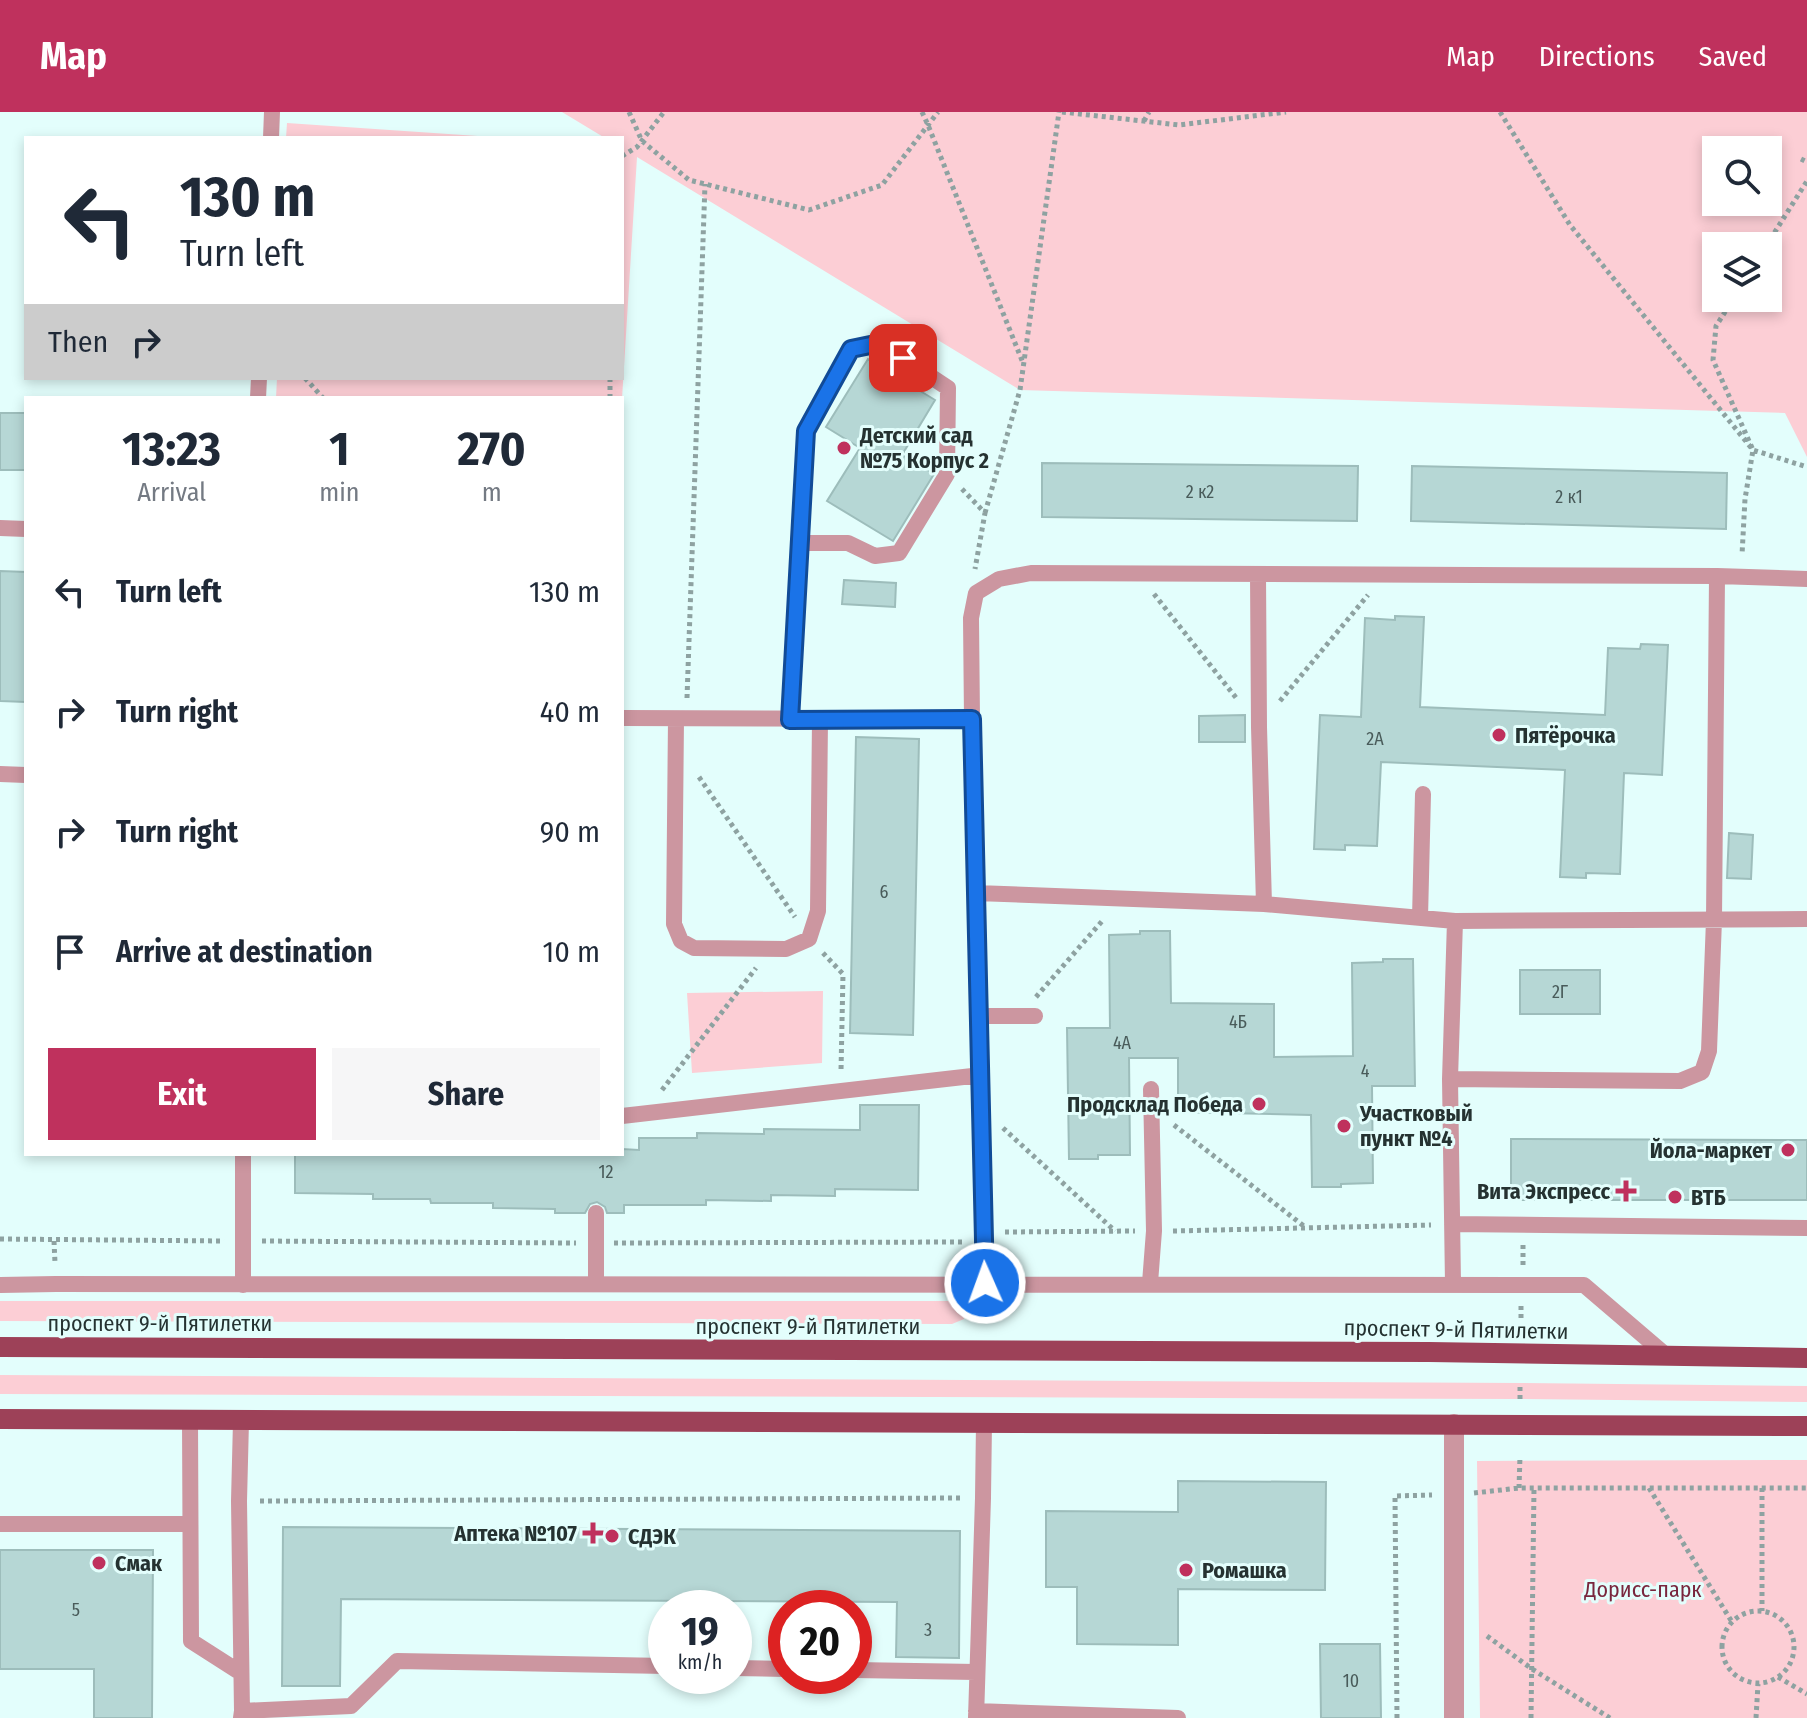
<!DOCTYPE html>
<html lang="en">
<head>
<meta charset="utf-8">
<style>
	:root { --surface:#fff; --page:#f6f6f7; --text:#1f2937; --muted:#747a83; --accent:#bf315d }
	body { margin:0; font-family:"Fira Sans Condensed",sans-serif; background:var(--page); color:var(--text); height:100vh; display:flex; flex-direction:column; font-size:30px; white-space:nowrap }
	* { box-sizing:border-box; margin:0 }
	p { font-size:26px; color:var(--muted) }
	.icon { flex:none; width:44px; height:44px; fill:none; stroke:currentColor; stroke-width:2; stroke-linecap:round; stroke-linejoin:round }
	.map { position:relative; flex:1; overflow:hidden }
	.details { position:absolute; left:24px; top:284px; width:600px; height:760px; display:flex; flex-direction:column; background:var(--surface); border-radius:0px; box-shadow:0 4px 12px #0003 }
	.details>* { flex:none }
	.banner { position:absolute; left:24px; top:24px; width:600px; height:244px; border-radius:0px; box-shadow:0 4px 12px #0003; background:#fff; color:var(--text); overflow:hidden }
	.controls { position:absolute; left:1702px; top:24px; display:grid; gap:16px }
	.controls a { display:grid; place-items:center; width:80px; height:80px; border-radius:0px; background:var(--surface); box-shadow:0 4px 12px #0003; font-size:40px }
	.speed { position:absolute; left:648px; top:1478px; display:flex; gap:16px; font-size:40px; font-weight:700; text-align:center }
	.speed>* { display:grid; place-content:center; width:104px; height:104px; border-radius:50%; background:var(--surface); box-shadow:0 4px 12px #0003; line-height:1 }
	.speed small { font-size:20px; font-weight:400 }
	.speed .limit { border:12px solid #d22; background:#fff; color:#111 }
	.pin { position:absolute; display:grid; place-items:center; width:68px; height:68px; color:#fff; margin:-34px; border-radius:16px; box-shadow:0 4px 12px #0006 }
	.me { position:absolute; width:88px; margin:-44px; rotate:358deg; stroke-linejoin:round; filter:drop-shadow(0 0 6px #0008) }
	.turn { display:flex; align-items:center; gap:28px; height:168px; padding:0 24px; font-size:36px }
	.turn .icon { width:104px; height:104px; stroke-width:2.5 }
	.turn b { display:block; font-size:56px; line-height:68px }
	.then { display:flex; align-items:center; height:76px; padding:0 24px; background:#0003; gap:16px; font-size:30px }
	.eta { display:flex; justify-content:space-evenly; align-items:center; height:136px; text-align:center }
	.eta b { font-size:48px; font-weight:700; line-height:56px }
	.button { display:flex; gap:16px; margin-top:auto; padding:16px 24px }
	.button a { flex:1; height:92px; border-radius:0px; background:var(--accent); color:#fff; font-size:32px; font-weight:700; line-height:92px; text-align:center }
	.button a+a { background:var(--page); color:var(--text) }
	ul { padding:0; list-style:none }
	li { display:flex; align-items:center; gap:24px; height:120px; padding:0 24px }
	li div { flex:1 }
	li b { display:block; font-size:30px }
	li em { font-style:normal }
	header { display:flex; align-items:center; gap:48px; box-sizing:border-box; height:112px; padding:0 40px; background:var(--accent); color:#fff }
	header strong { font-size:38px }
	nav { display:flex; gap:44px; margin-inline-start:auto; font-size:28px }
	.map>svg:first-child { display:block }
	.green { fill:#fcced5; fill-rule:evenodd }
	.building { fill:#b6d7d5; stroke:#9dbdbb; stroke-width:2 }
	.lines { fill:none; stroke-linecap:round; stroke-linejoin:round }
	.path { stroke:#8ea2a1; stroke-width:5; stroke-dasharray:4 4; stroke-linecap:butt }
	.service { stroke:#cc96a0; stroke-width:16 }
	.minor { stroke:#cc96a0; stroke-width:20 }
	.primary { stroke:#9d4158; stroke-width:20 }
	.route-casing { stroke:#114b97; stroke-width:20 }
	.route { stroke:#1a73e8; stroke-width:14 }
	.poi-dot { fill:#bf315d; stroke:#e3fefc; stroke-width:3 }
	.labels { text-anchor:middle; stroke-width:6; stroke-linejoin:round; paint-order:stroke }
	.number-label { font-size:18px; fill:#495b5a }
	.poi-label { font-size:22px; font-weight:bold; fill:#253231; stroke:#e3fefc; text-anchor:start }
	.street-label { font-size:22px; fill:#253231; stroke:#e3fefc }
	.park-label { font-size:22px; fill:#79263d; stroke:#e3fefc }
</style>
</head>
<body>
<header>
<strong>Map</strong>
<nav><a>Map</a><a>Directions</a><a>Saved</a></nav>
</header>
<div class="map">
<svg width="1807" height="1606" viewBox="0 0 1807 1606">
	<rect width="100%" height="100%" fill="#e3fefc"/>
	<path class="green" d="M 562,0 L 1807,0 L 1807,345 L 1785,301 L 1020,278 L 637,45 L 622,287 L 276,286 L 277,266 L 622,266 L 622,26 L 605,26 ZM 1768,38 L 1768,90 L 1716,90 L 1716,38 ZM 1768,134 L 1768,186 L 1716,186 L 1716,134 Z
		M 287,11 L 507,26 L 286,26 Z
		M 823,879 L 822,951 L 692,961 L 687,881 Z
		M 0,1189 L 957,1189 L 965,1193 L 966,1199 L 964,1207 L 952,1212 L 0,1209 Z
		M 0,1263 L 1520,1271 L 1807,1274 L 1807,1290 L 1520,1287 L 0,1282 Z
		M 1807,1348 L 1807,1606 L 1480,1606 L 1477,1349 Z"/>
	<path class="building" d="M 868,247 L 935,288 L 902,343 L 934,362 L 893,429 L 827,389 L 860,336 L 826,315 Z
		M 0,301 L 26,301 L 26,358 L 0,358 Z
		M 1042,351 L 1358,354 L 1357,409 L 1042,405 Z
		M 1412,354 L 1727,361 L 1726,417 L 1411,409 Z
		M 0,459 L 26,460 L 26,590 L 0,589 Z
		M 844,468 L 896,471 L 895,495 L 842,492 Z
		M 1395,504 L 1424,505 L 1420,595 L 1605,603 L 1608,536 L 1640,537 L 1641,532 L 1668,533 L 1662,663 L 1624,661 L 1620,762 L 1586,761 L 1586,766 L 1560,765 L 1565,658 L 1381,650 L 1377,734 L 1345,733 L 1345,738 L 1314,737 L 1320,603 L 1361,605 L 1365,506 L 1395,508 Z
		M 1245,603 L 1245,630 L 1199,630 L 1199,604 Z
		M 856,625 L 919,627 L 913,923 L 850,921 Z
		M 1729,721 L 1753,723 L 1751,767 L 1727,766 Z
		M 1140,819 L 1170,819 L 1171,891 L 1274,892 L 1274,945 L 1353,944 L 1352,851 L 1383,850 L 1383,847 L 1413,847 L 1415,974 L 1372,974 L 1373,1071 L 1341,1072 L 1341,1075 L 1312,1075 L 1311,1003 L 1178,1000 L 1178,946 L 1129,946 L 1130,1043 L 1098,1043 L 1098,1047 L 1069,1047 L 1067,916 L 1110,916 L 1109,823 L 1140,822 Z
		M 1520,858 L 1600,858 L 1600,902 L 1520,902 Z
		M 860,993 L 919,993 L 918,1078 L 835,1077 L 835,1084 L 771,1083 L 771,1089 L 706,1088 L 706,1093 L 624,1093 L 624,1101 L 607,1101 L 605,1095 L 597,1090 L 590,1092 L 585,1101 L 555,1101 L 555,1097 L 493,1096 L 493,1091 L 431,1091 L 430,1087 L 373,1087 L 373,1082 L 295,1081 L 295,1042 L 622,1042 L 622,1037 L 639,1038 L 639,1026 L 697,1026 L 697,1021 L 764,1022 L 764,1017 L 860,1018 Z
		M 1511,1027 L 1807,1028 L 1807,1088 L 1511,1088 Z
		M 1178,1369 L 1326,1370 L 1325,1478 L 1178,1477 L 1178,1533 L 1077,1532 L 1077,1475 L 1046,1475 L 1046,1399 L 1178,1400 Z
		M 283,1415 L 960,1419 L 959,1546 L 896,1545 L 897,1490 L 341,1487 L 340,1574 L 282,1574 Z
		M 0,1438 L 153,1438 L 152,1606 L 94,1606 L 94,1557 L 0,1557 Z
		M 1320,1532 L 1380,1532 L 1381,1606 L 1321,1606 Z"/>
	<g class="lines">
		<path class="path" d="M 629,0 L 642,29 L 689,68 L 809,98 L 882,73 L 938,0
			M 922,0 L 928,13 L 1023,251
			M 1062,0 L 1179,13 L 1286,0
			M 1500,0 L 1570,113 L 1753,338 L 1807,355
			M 1144,9 L 1149,0
			M 622,44 L 637,35 L 664,0
			M 1801,47 L 1807,50
			M 1766,134 L 1807,69
			M 1734,186 L 1716,214 L 1713,248 L 1753,338 L 1745,387 L 1742,443
			M 305,266 L 323,286
			M 610,286 L 610,266
			M 962,377 L 985,401 L 975,457
			M 985,401 L 1020,278 L 1059,0
			M 1154,482 L 1237,587
			M 687,586 L 705,72
			M 1280,589 L 1368,483
			M 699,665 L 795,805
			M 823,841 L 843,862 L 841,959
			M 1036,885 L 1103,808
			M 662,978 L 756,856
			M 1174,1013 L 1305,1115
			M 1003,1016 L 1115,1119
			M 1173,1119 L 1431,1113
			M 1005,1120 L 1135,1119
			M 0,1127 L 224,1129
			M 54,1129 L 55,1151
			M 262,1129 L 576,1131
			M 614,1131 L 964,1130
			M 1523,1153 L 1523,1131
			M 1521,1206 L 1521,1191
			M 1520,1287 L 1520,1271
			M 1519,1376 L 1520,1344
			M 1649,1376 L 1732,1510
			M 1762,1376 L 1762,1499
			M 1474,1381 L 1519,1376 L 1807,1376
			M 260,1389 L 962,1386
			M1722 1535a36 36 0 1 1 72 0a36 36 0 1 1-72 0Z
			M 1487,1524 L 1532,1557 L 1610,1606
			M 1778,1565 L 1807,1582
			M 1397,1606 L 1395,1384 L 1432,1383
			M 1531,1606 L 1534,1376
			M 1756,1606 L 1758,1572"/>
		<path class="service" d="M 271,26 L 272,0
			M 258,286 L 259,266
			M 0,416 L 26,417
			M 622,606 L 972,607
			M 676,607 L 674,812 L 681,829 L 694,836 L 786,837 L 809,827 L 818,799 L 820,608
			M 790,608 L 806,319 L 851,237 L 880,231 L 948,276 L 947,362 L 899,441 L 875,444 L 848,431 L 800,431
			M 0,662 L 26,663
			M 976,781 L 1264,792 L 1259,615 L 1258,462
			M 1264,792 L 1455,809 L 1807,807
			M 1420,806 L 1423,682
			M 979,904 L 1035,904
			M 1450,967 L 1680,969 L 1702,960 L 1709,939 L 1714,808 L 1717,464
			M 622,1004 L 981,963
			M 1452,1112 L 1807,1116
			M 985,1171 L 972,607 L 971,506 L 976,481 L 999,467 L 1031,461 L 1717,464 L 1807,467
			M 1150,1171 L 1154,1119 L 1151,977
			M 596,1172 L 596,1101
			M 1453,1172 L 1450,967 L 1455,809
			M 0,1173 L 56,1172 L 1584,1173 L 1667,1244
			M 243,1173 L 243,1042
			M 190,1308 L 191,1529 L 241,1561
			M 241,1309 L 239,1389 L 242,1599
			M 0,1412 L 190,1412
			M 734,1556 L 786,1557
			M 854,1558 L 976,1560
			M 976,1599 L 1178,1606
			M 241,1606 L 242,1599 L 351,1594 L 397,1549 L 666,1554
			M 976,1606 L 983,1386 L 984,1311"/>
		<path class="minor" d="M 1454,1312 L 1454,1606"/>
		<path class="primary" d="M 0,1235 L 1429,1240 L 1807,1246
			M 0,1307 L 1807,1314"/>
	</g>
	<g class="lines">
		<defs>
			<path id="route" d="M 903,246 L 880,231 L 851,237 L 806,319 L 790,608 L 972,607 L 985,1171"/>
		</defs>
		<use href="#route" class="route-casing"/>
		<use href="#route" class="route"/>
	</g>
	<g class="poi-dot">
		<circle cx="844" cy="336" r="8"/>
		<circle cx="1499" cy="623" r="8"/>
		<circle cx="1259" cy="992" r="8"/>
		<circle cx="1344" cy="1014" r="8"/>
		<circle cx="1788" cy="1038" r="8"/>
		<path d="M1622 1067h8v8h8v8h-8v8h-8v-8h-8v-8h8z"/>
		<circle cx="1675" cy="1085" r="8"/>
		<path d="M589 1409h8v8h8v8h-8v8h-8v-8h-8v-8h8z"/>
		<circle cx="612" cy="1424" r="8"/>
		<circle cx="99" cy="1451" r="8"/>
		<circle cx="1186" cy="1458" r="8"/>
	</g>
	<g class="labels">
		<g class="number-label">
			<text x="1200" y="386">2 к2</text>
			<text x="1569" y="391">2 к1</text>
			<text x="1375" y="633">2А</text>
			<text x="884" y="786">6</text>
			<text x="1560" y="886">2Г</text>
			<text x="1238" y="916">4Б</text>
			<text x="1122" y="937">4А</text>
			<text x="1365" y="965">4</text>
			<text x="606" y="1066">12</text>
			<text x="76" y="1504">5</text>
			<text x="928" y="1524">3</text>
			<text x="1351" y="1575">10</text>
		</g>
		<g class="poi-label">
			<text x="860" y="331">Детский сад<tspan x="860" dy="25">№75 Корпус 2</tspan></text>
			<text x="1515" y="631">Пятёрочка</text>
			<text x="1243" y="1000" text-anchor="end">Продсклад Победа</text>
			<text x="1360" y="1009">Участковый<tspan x="1360" dy="25">пункт №4</tspan></text>
			<text x="1772" y="1046" text-anchor="end">Йола-маркет</text>
			<text x="1610" y="1087" text-anchor="end">Вита Экспресс</text>
			<text x="1691" y="1093">ВТБ</text>
			<text x="577" y="1429" text-anchor="end">Аптека №107</text>
			<text x="628" y="1432">СДЭК</text>
			<text x="115" y="1459">Смак</text>
			<text x="1202" y="1466">Ромашка</text>
		</g>
		<g class="street-label">
			<text x="160" y="1219">проспект 9-й Пятилетки</text>
			<text x="808" y="1222">проспект 9-й Пятилетки</text>
			<text transform="translate(1456 1217) rotate(1)" y="8">проспект 9-й Пятилетки</text>
		</g>
		<g class="park-label">
			<text x="1643" y="1485">Дорисс-парк</text>
		</g>
	</g>
</svg>
<div class="controls">
<a><svg class="icon" aria-label="search" viewBox="0 0 24 24"><circle cx="10" cy="10" r="6"/><path d="M15 15l6 6"/></svg></a>
<a><svg class="icon" aria-label="layers" viewBox="0 0 24 24"><path d="M12 4l9 5-9 5-9-5zM3 14l9 5 9-5"/></svg></a>
</div>
<div class="speed"><div>19<small>km/h</small></div><div class="limit">20</div></div>
<div class="pin" style="left:903px;top:246px;background:#d93025"><svg class="icon" aria-label="arrive" viewBox="0 0 24 24"><path d="M6 21V4h12l-3 4 3 4H6"/></svg></div>
<svg class="me" style="left:985px;top:1171px" viewBox="-20 -20 40 40"><circle r="17" fill="#1a73e8" stroke="#fff" stroke-width="3"/><path d="M0-11L8 9 0 5-8 9z" fill="#fff"/></svg>
<div class="banner">
<div class="turn"><svg class="icon" aria-label="left" viewBox="0 0 24 24"><path d="M17 20v-9H6M10 6l-5 5 5 5"/></svg><div><b>130 m</b>Turn left</div></div>
<div class="then">Then<svg class="icon" aria-label="right" viewBox="0 0 24 24"><path d="M7 20v-9h11M14 6l5 5-5 5"/></svg></div>
</div>
<section class="details">
<div class="eta">
<div><b>13:23</b><p>Arrival</p></div>
<div><b>1</b><p>min</p></div>
<div><b>270</b><p>m</p></div>
</div>
<ul>
<li><svg class="icon" aria-label="left" viewBox="0 0 24 24"><path d="M17 20v-9H6M10 6l-5 5 5 5"/></svg><div><b>Turn left</b></div><em>130 m</em></li>
<li><svg class="icon" aria-label="right" viewBox="0 0 24 24"><path d="M7 20v-9h11M14 6l5 5-5 5"/></svg><div><b>Turn right</b></div><em>40 m</em></li>
<li><svg class="icon" aria-label="right" viewBox="0 0 24 24"><path d="M7 20v-9h11M14 6l5 5-5 5"/></svg><div><b>Turn right</b></div><em>90 m</em></li>
<li><svg class="icon" aria-label="arrive" viewBox="0 0 24 24"><path d="M6 21V4h12l-3 4 3 4H6"/></svg><div><b>Arrive at destination</b></div><em>10 m</em></li>
</ul>
<div class="button"><a>Exit</a><a>Share</a></div>
</section>
</div>
</body>
</html>
